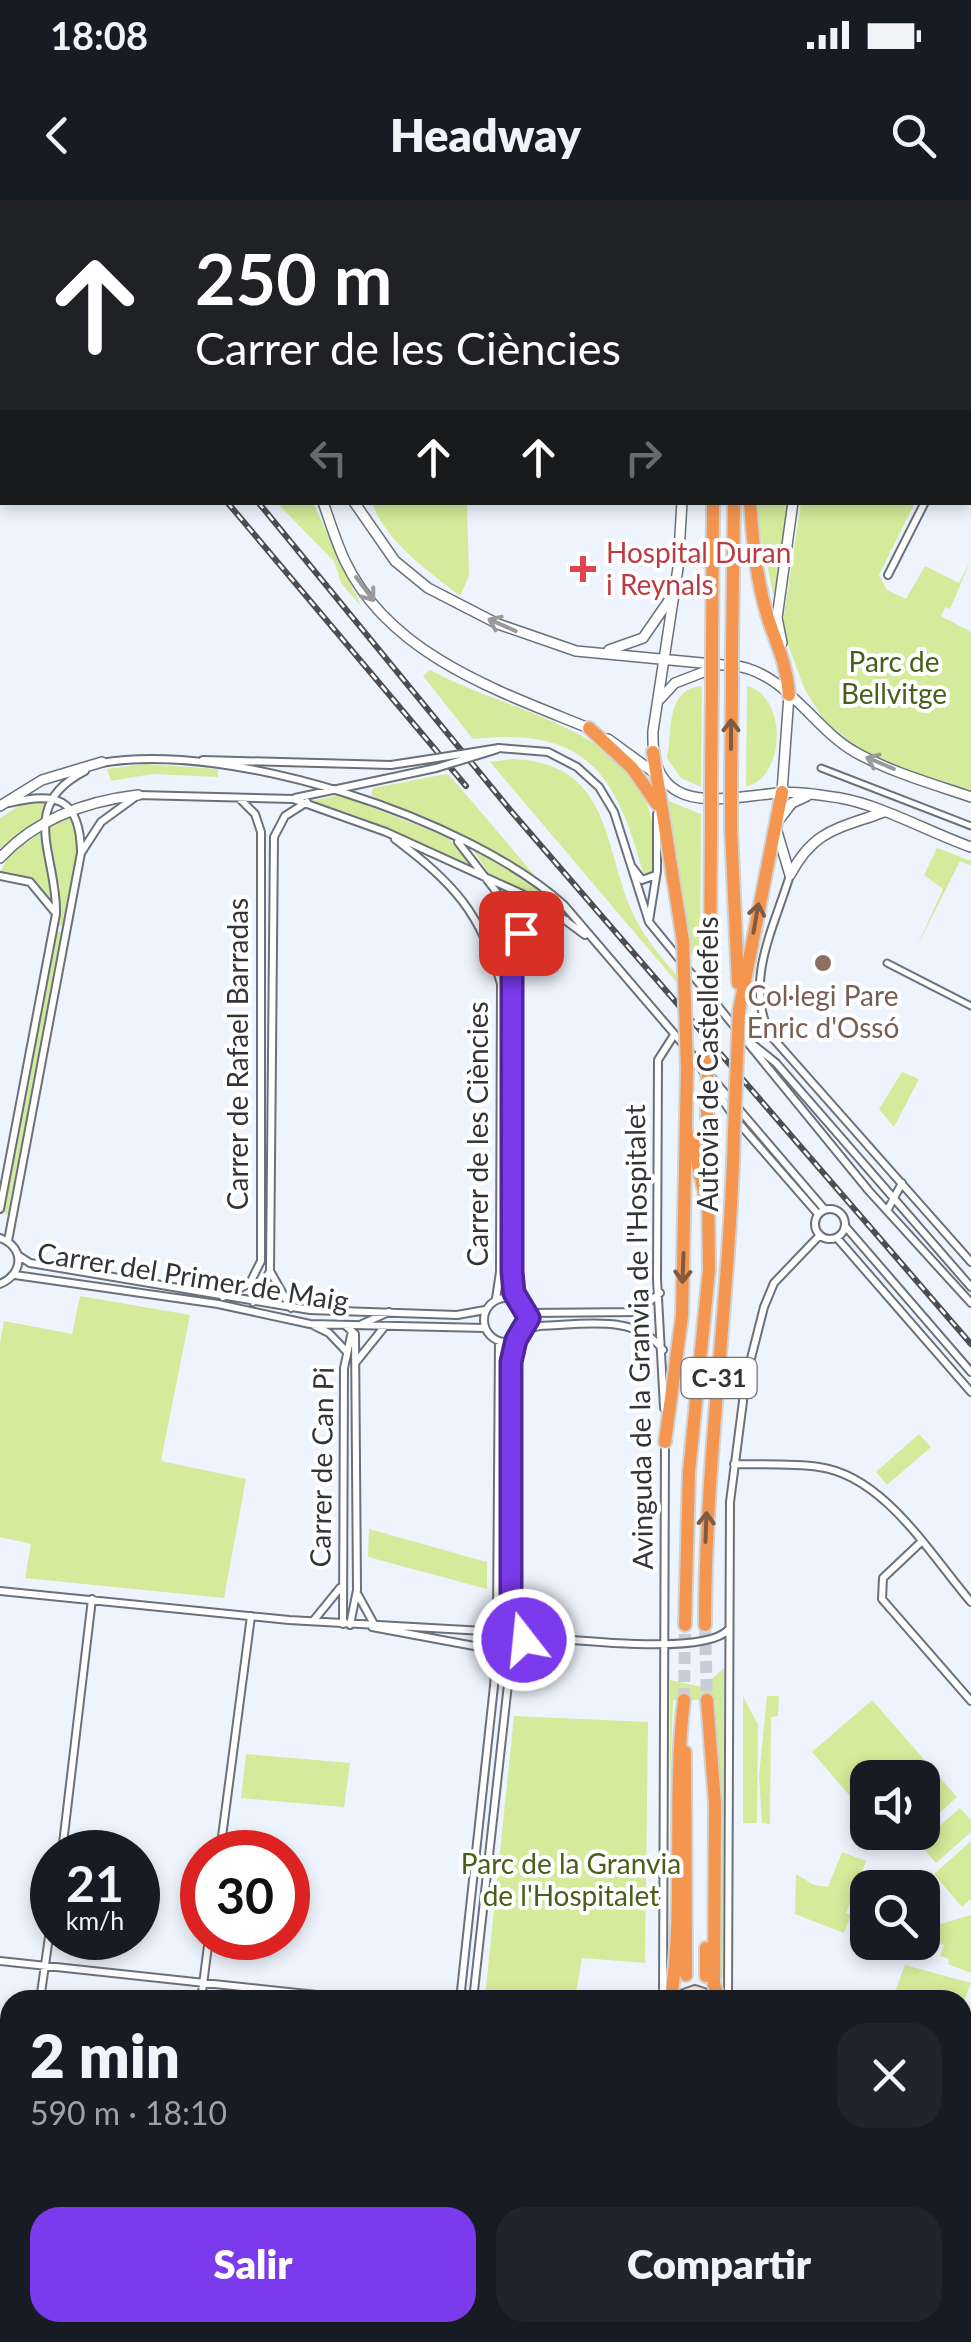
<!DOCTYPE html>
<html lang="es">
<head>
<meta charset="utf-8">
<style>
	:root { --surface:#171b24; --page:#20242c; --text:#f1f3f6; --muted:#9ea1a6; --accent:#7c3aed }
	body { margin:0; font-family:Lato,sans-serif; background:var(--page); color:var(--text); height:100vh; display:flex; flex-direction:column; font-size:38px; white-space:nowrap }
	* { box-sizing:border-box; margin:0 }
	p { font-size:32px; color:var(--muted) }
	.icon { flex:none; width:55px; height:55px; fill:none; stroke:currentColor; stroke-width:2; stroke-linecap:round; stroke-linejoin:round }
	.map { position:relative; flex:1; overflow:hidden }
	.drawer { position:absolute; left:0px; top:1790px; width:972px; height:352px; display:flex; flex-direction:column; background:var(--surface); border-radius:30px 30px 0 0; box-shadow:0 5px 15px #0003 }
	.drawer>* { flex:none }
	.banner { position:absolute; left:0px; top:0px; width:972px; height:305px; box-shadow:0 5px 15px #0003; background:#202124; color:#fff; overflow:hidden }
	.buttons { position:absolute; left:850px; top:1560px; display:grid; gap:20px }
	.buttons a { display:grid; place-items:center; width:90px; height:90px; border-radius:20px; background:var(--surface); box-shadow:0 5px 15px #0003; font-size:50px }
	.speed { position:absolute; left:30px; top:1630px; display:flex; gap:20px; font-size:50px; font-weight:700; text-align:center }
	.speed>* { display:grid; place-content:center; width:130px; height:130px; border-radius:50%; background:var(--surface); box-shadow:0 5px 15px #0003; line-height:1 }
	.speed small { font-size:25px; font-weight:400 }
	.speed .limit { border:15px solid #d22; background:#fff; color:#111 }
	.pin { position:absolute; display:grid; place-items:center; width:85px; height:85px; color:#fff; margin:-42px; border-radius:20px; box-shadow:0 5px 15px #0006 }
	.me { position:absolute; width:110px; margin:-55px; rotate:344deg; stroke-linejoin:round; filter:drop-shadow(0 0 8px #0008) }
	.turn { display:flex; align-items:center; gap:35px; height:210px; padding:0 30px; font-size:45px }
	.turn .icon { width:130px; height:130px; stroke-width:2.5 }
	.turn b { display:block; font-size:70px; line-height:85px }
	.lanes { display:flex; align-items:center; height:95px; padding:0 30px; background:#0003; justify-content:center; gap:50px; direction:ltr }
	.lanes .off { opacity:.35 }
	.round { display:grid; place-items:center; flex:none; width:105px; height:105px; border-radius:30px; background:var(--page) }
	.head { display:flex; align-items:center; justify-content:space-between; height:170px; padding:0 30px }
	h1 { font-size:60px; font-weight:800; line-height:75px }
	.cta { display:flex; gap:20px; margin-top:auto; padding:20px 30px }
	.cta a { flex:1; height:115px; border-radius:30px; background:var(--accent); color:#fff; font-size:40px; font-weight:800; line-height:115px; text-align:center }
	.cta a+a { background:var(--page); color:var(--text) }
	.status { display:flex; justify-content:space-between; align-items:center; height:70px; padding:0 50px; background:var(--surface); direction:ltr }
	.status svg { height:28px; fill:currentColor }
	header { display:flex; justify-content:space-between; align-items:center; height:130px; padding:0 30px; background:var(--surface); font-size:45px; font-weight:800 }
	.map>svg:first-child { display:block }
	.green { fill:#d3eb9a }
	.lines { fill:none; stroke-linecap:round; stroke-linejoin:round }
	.motorway-tunnel { stroke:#c8ced6; stroke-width:12; stroke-dasharray:12 6; stroke-linecap:butt }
	.pedestrian-casing { stroke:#6b717b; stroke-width:9 }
	.minor-casing { stroke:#6b717b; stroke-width:10 }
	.tertiary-casing { stroke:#6b717b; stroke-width:12 }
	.secondary-casing { stroke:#6b717b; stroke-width:14 }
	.trunk-casing { stroke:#d2d2d3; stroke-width:15 }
	.motorway-casing { stroke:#d2d2d3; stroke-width:16 }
	.pedestrian { stroke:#fff; stroke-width:5 }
	.minor { stroke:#fff; stroke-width:6 }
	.tertiary { stroke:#fff; stroke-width:9 }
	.secondary { stroke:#fce0ca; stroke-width:10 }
	.trunk { stroke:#f6ab72; stroke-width:11 }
	.motorway { stroke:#f4964f; stroke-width:12 }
	.rail-casing { stroke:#4c4e53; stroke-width:6 }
	.rail { stroke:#fff; stroke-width:2.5; stroke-dasharray:8; stroke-linecap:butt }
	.minor-bridge-casing { stroke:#6b717b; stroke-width:10; stroke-linecap:butt }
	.motorway-bridge-casing { stroke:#d2d2d3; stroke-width:16; stroke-linecap:butt }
	.minor-bridge { stroke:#fff; stroke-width:6 }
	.motorway-bridge { stroke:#f4964f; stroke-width:12 }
	.oneway { stroke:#989a9c }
	.oneway2 { stroke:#805b41 }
	.route-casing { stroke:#51269a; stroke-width:25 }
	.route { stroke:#7c3aed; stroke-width:18 }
	.health-dot { fill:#e0444e; stroke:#fff; stroke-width:4 }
	.education-dot { fill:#8d6e63; stroke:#fff; stroke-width:4 }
	.labels { text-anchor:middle; stroke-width:8; stroke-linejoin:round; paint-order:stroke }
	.shield { fill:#fff; stroke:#707174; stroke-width:2.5 }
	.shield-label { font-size:25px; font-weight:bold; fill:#323438 }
	.health-label { font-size:28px; fill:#be3a42; stroke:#fff; text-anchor:start }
	.park-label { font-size:28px; fill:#4c5c19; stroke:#fff }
	.education-label { font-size:28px; fill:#785e54; stroke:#fff }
	.street-label { font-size:28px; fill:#323438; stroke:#fff }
</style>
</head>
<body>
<div class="status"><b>18:08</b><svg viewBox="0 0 49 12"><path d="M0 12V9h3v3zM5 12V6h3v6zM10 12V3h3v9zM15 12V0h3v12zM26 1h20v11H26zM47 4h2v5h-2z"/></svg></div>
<header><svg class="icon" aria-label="back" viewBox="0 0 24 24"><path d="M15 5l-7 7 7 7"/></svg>Headway<svg class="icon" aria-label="search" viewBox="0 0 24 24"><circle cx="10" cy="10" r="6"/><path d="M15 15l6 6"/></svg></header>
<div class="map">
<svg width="971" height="2142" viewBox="0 0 971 2142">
	<rect width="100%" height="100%" fill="#eef4fd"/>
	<path class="green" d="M 277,303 L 313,303 L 361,406 L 341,383 L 334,361 Z
		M 372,303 L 467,303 L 469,376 L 460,396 C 426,369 388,344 372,303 Z
		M 754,303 L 791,303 L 775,403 Z
		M 801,303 L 915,303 L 879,375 L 887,390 L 906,399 L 925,366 L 959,383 L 971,360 L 950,409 L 945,407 L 941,416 L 971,432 L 971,593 L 869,557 L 823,519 L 804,488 L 782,428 Z
		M 430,470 C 525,521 672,531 653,673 L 643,673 C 616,572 585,527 473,539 L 423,476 Z
		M 702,486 L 701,587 L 681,578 L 667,558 C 673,535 664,489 702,486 Z
		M 747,486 C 787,496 787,576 746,587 Z
		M 511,559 C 608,562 603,639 630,707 C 641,734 660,756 679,778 L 679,785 L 490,562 Z
		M 145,564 L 218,569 L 218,577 L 152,574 L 111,581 L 107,569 Z
		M 446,574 L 451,577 L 542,684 L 484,650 L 371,595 L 373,588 Z
		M 340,595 L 447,637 L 480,672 L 360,617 L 311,601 Z
		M 47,600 L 42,621 L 0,648 L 0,618 L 25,602 Z
		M 666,600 L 701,614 L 700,762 L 689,750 Z
		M 71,616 L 79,645 L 63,726 L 58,725 L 60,688 L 47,628 Z
		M 40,633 L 53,703 L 30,678 L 0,672 L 9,656 Z
		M 471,647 L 543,691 L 571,717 L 492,678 Z
		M 937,648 L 971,661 L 971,666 L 960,661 L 916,749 L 943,689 L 924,675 Z
		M 57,732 L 62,732 L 8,1014 L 4,1013 Z
		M 902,872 L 919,879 L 894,927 L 879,909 Z
		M 80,1096 L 190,1115 L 161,1261 L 246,1279 L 224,1398 L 25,1378 L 31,1344 L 0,1337 L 0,1142 L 4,1121 L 72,1134 Z
		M 919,1234 L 931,1247 L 887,1285 L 876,1272 Z
		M 369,1329 L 487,1362 L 487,1389 L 368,1357 Z
		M 724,1468 L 723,1778 L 717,1778 L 716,1500 L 673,1500 L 670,1582 L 670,1480 L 703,1487 Z
		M 743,1496 L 758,1525 L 757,1623 L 743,1623 Z
		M 767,1496 L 779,1496 L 778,1516 L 771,1517 L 770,1624 L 762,1623 L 759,1576 Z
		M 872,1500 L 957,1597 L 923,1628 L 922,1578 L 868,1578 L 867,1616 L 812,1552 Z
		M 514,1516 L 648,1522 L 645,1763 L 582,1758 L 575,1800 L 485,1797 Z
		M 246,1554 L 350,1563 L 344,1607 L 241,1598 Z
		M 960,1608 L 971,1620 L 971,1632 L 936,1663 L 919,1644 Z
		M 971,1641 L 971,1699 L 962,1707 L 934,1674 Z
		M 842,1652 L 866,1661 L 846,1713 L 851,1715 L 844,1733 L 795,1714 L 796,1674 L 814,1685 L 828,1687 Z
		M 971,1715 L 971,1773 L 948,1764 L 949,1759 L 940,1756 L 944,1745 L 922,1737 L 923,1729 Z
		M 905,1765 L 971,1783 L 964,1802 L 971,1806 L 966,1824 L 962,1800 L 903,1800 L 893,1796 Z
		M 10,2069 L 10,2132 L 161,2133 L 160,2142 L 0,2142 Z
		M 180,2132 L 369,2132 L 403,2142 L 179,2142 Z"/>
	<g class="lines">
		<path class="motorway-tunnel" d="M 705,1425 L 707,1500
			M 684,1500 L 685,1425
			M 683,2132 L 683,2142
			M 704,2142 L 706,2132"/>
		<defs>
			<path id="pedestrian" d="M 821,568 L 971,626
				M 887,763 L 971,806"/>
			<path id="minor" d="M 251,0 L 252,2
				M 970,229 L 971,228
				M 970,234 L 971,235
				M 970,261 L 971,261
				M 970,284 L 971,287
				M 970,298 L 971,298
				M 888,375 L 925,302
				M 499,548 L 548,552 L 577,567 L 599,587 L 614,612 L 649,722 L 869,991 L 971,1103
				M 203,560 L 391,565 L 430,559
				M 101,563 C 229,540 468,618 564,705 L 825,1010
				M 295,598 L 436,568
				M 9,603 C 56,591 80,598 81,652
				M 395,639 C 453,683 481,712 501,784 L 500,1072 L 496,1099
				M 458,642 L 498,694 L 512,750 L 512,1072 L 516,1099
				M 633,668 L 642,680 L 656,675
				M 790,675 C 774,728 743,783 771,836 L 971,1062
				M 0,676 L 30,682 L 54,711
				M 649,721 L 657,671 L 657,614
				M 513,749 C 522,725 540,715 566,720
				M 750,842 L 776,863 L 971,1087
				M 694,858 L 737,921 L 818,1014
				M 0,1009 L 56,714 C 58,657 16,606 85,571
				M 888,1009 L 902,983
				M815 1024a15 15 0 1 1 30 0a15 15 0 1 1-30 0Z
				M 845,1026 L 971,1172
				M 0,1038 C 25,1047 24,1074 0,1084
				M 837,1038 L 971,1192
				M 8,1041 L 81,653 L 101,622 L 138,595 L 293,599 L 386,632 L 542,703 L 585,735
				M 19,1056 L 30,1063 L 310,1110 L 457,1115 L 485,1110
				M 15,1075 L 218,1104 L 310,1124 L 485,1128
				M 223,1097 L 250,1083 L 261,1061 L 261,632 L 255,614 L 241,600
				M484 1120a22 22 0 1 1 44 0a22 22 0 1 1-44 0Z
				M 253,1102 L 270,1071
				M 291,1108 L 270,1071 L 274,637 L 285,616 L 307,602
				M 528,1113 L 637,1112 L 660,1093
				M 362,1124 L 389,1112
				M 313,1125 L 329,1133 L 346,1151
				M 346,1126 L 355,1134 L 357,1390 L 350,1425
				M 525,1130 L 539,1126 C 581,1125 636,1113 663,1150
				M 356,1162 L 385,1126
				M 664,1208 L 657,1079 L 658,860 L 674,835
				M 734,1264 C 762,1265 791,1263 819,1267 C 885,1276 931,1356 971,1402
				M 920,1343 L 883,1378 L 882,1399 L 971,1501
				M 0,1391 L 289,1420 L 484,1431
				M 358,1395 L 374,1424
				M 497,1419 L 499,1141
				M 512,1419 L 511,1162 L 516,1139
				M 314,1420 L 340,1388
				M 343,1424 L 344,1168 L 352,1131
				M 372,1427 L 485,1448
				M 525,1436 C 564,1438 703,1457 728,1430
				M 514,1455 L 496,1458 L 488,1453 L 484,1431 L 502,1417 L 520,1425 L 525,1436
				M 62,1652 L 92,1399
				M 220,1652 L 251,1416
				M 0,1761 L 363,1800
				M 40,1800 L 52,1716
				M 201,1800 L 209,1738
				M 460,1800 L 494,1486 L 495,1471 L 488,1453
				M 473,1800 L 510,1466 L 525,1436
				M 663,1800 L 665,1240
				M 728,1800 L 730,1302 L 746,1178 L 764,1107 L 774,1083 L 820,1035
				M 962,1964 L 971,1967
				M 962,2081 L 971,2084
				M 0,2108 L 10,2032
				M 548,2132 L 567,2142
				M 730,2135 L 753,2142
				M 164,2142 L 166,2132
				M 419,2142 L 420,2132
				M 434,2142 L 435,2132"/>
			<path id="tertiary" d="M 677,0 L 678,2
				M 891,0 L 894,2
				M 957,0 L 959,2
				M 809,2 L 809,0
				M 933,2 L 936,0
				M 970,12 L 971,12
				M 0,21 L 2,20
				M 323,302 C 330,322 336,342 345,361 C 390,456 501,492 591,529
				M 354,302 L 395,361 L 428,388 L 498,424 L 576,451 L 723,465
				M 682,302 L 678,368 L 653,531 C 650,619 722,598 778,593 C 798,591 821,595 840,598 C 881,605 931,633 971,647
				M 782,443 L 777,418 L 793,302
				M 609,450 L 643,438 L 670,399
				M 729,465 C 785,469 810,526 855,552 C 890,572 933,584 971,597
				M 660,499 L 675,483 L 714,468
				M 608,539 L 656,574
				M 782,592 L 789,495
				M 0,606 L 42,580 L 102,562
				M 0,658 C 36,619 87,601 138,595
				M 790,675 C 814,630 837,629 881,613
				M 790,675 L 775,625 L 792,603 L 807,596"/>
			<path id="secondary" d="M 0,44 L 2,43
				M 670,1800 L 695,1791 L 718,1799
				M 663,2142 L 663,2132
				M 729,2142 L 729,2132"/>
			<path id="trunk" d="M 689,0 L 689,2"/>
			<path id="motorway" d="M 27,0 L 28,2
				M 733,0 L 733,2
				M 715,2 L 715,0
				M 750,302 C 753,344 757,388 771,427 C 780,452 787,468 789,495
				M 732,449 L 734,302
				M 712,450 L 713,302
				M 589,528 L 632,568 L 657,604
				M 653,552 L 683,741
				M 711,581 L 712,488
				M 731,583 L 732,486
				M 731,629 L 738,783
				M 710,766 L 711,626
				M 739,811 L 782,592
				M 692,937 L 705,996
				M 665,1242 L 682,1116 L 687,869
				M 685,1425 L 689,1272 L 709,1070 L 707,901
				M 705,1425 C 705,1260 730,1097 734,932
				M 707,1500 L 715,1603 L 714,1784 L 719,1800
				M 685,1552 L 686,1775
				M 706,1776 L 706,1748
				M 671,1799 C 685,1702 672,1600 684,1500"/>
		</defs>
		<use href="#pedestrian" class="pedestrian-casing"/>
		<use href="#minor" class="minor-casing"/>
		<use href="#tertiary" class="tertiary-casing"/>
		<use href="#secondary" class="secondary-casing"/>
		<use href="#trunk" class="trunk-casing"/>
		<use href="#motorway" class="motorway-casing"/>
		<use href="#pedestrian" class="pedestrian"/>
		<use href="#minor" class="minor"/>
		<use href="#tertiary" class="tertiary"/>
		<use href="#secondary" class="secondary"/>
		<use href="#trunk" class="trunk"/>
		<use href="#motorway" class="motorway"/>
		<defs>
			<path id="rail" d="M 0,1 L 2,5
				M 0,30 L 2,33
				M 227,302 L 466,586
				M 258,302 L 511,611 L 971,1144"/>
		</defs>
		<use href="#rail" class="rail-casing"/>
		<use href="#rail" class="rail"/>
		<defs>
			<path id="minor-bridge" d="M 430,559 L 499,548
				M 436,568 L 498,549"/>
			<path id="motorway-bridge" d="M 732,486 L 732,449
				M 712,488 L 712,450
				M 711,626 L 711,581
				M 731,629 L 731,583
				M 683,741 L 687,869
				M 707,901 L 710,766
				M 734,932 L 739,811"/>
		</defs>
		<use href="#minor-bridge" class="minor-bridge-casing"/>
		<use href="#motorway-bridge" class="motorway-bridge-casing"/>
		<use href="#minor-bridge" class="minor-bridge"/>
		<use href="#motorway-bridge" class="motorway-bridge"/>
	</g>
	<defs><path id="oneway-shaft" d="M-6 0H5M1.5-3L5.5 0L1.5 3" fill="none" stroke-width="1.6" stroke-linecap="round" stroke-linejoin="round" transform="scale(2.5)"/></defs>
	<g class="oneway">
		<use href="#oneway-shaft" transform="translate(365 389) rotate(53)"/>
		<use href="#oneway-shaft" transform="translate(502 425) rotate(-156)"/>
		<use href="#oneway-shaft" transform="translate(880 563) rotate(-157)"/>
	</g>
	<g class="oneway2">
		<use href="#oneway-shaft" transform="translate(731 534) rotate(-90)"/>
		<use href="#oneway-shaft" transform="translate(756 718) rotate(-80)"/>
		<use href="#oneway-shaft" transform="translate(683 1068) rotate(92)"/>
		<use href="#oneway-shaft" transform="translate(706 1327) rotate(-88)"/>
	</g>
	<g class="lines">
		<defs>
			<path id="route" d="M 521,733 L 512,750 L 512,1072 L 514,1093 L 529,1118 L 516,1140 L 511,1162 L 511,1392 L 512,1419 L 524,1431 L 524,1440"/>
		</defs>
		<use href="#route" class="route-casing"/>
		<use href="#route" class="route"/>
	</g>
	<path class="health-dot" d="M578 354h10v10h10v10h-10v10h-10v-10h-10v-10h10z"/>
	<circle class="education-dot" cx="823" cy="763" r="10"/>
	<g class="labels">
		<rect class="shield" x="681.5" y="1158" width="75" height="40" rx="8"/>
		<g class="shield-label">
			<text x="719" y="1187">C-31</text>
		</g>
		<g class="health-label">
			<text x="606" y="363">Hospital Duran<tspan x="606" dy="32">i Reynals</tspan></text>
		</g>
		<g class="park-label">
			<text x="894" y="472">Parc de<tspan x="894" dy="32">Bellvitge</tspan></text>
			<text x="571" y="1674">Parc de la Granvia<tspan x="571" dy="32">de l'Hospitalet</tspan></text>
		</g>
		<g class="education-label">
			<text x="823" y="806">Col·legi Pare<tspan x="823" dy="32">Enric d'Ossó</tspan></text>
		</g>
		<g class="street-label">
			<text transform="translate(238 854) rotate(-90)" y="10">Carrer de Rafael Barradas</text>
			<text transform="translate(708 864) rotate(-90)" y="10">Autovia de Castelldefels</text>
			<text transform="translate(478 934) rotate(-90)" y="10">Carrer de les Ciències</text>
			<text transform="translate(193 1077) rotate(9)" y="10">Carrer del Primer de Maig</text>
			<text transform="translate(639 1137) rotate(-91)" y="10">Avinguda de la Granvia de l'Hospitalet</text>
			<text transform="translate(322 1267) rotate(-89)" y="10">Carrer de Can Pi</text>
		</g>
	</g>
</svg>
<div class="buttons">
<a><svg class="icon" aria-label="sound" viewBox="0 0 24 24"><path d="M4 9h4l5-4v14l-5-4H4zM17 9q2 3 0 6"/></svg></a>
<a><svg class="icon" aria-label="search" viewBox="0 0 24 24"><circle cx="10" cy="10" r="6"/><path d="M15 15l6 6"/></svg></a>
</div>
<div class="speed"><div>21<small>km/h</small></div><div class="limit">30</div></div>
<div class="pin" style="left:521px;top:733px;background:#d93025"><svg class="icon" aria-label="arrive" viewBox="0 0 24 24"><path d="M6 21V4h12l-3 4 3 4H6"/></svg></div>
<svg class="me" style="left:524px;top:1440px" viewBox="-20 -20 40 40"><circle r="17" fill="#7c3aed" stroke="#fff" stroke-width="3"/><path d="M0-11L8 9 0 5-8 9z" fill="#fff"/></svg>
<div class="banner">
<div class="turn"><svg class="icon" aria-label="ahead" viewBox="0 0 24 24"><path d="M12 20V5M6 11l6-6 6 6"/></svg><div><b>250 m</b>Carrer de les Ciències</div></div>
<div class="lanes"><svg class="icon off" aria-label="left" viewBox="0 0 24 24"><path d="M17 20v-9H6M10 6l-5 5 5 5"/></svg><svg class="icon" aria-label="ahead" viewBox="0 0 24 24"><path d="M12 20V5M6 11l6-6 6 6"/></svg><svg class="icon" aria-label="ahead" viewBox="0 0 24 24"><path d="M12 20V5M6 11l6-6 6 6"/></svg><svg class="icon off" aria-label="right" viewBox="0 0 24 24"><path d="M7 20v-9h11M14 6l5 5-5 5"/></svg></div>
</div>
<section class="drawer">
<div class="head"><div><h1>2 min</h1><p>590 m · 18:10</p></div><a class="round"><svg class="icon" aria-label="close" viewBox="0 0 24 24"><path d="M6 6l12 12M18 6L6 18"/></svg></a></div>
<div class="cta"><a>Salir</a><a>Compartir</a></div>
</section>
</div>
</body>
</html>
